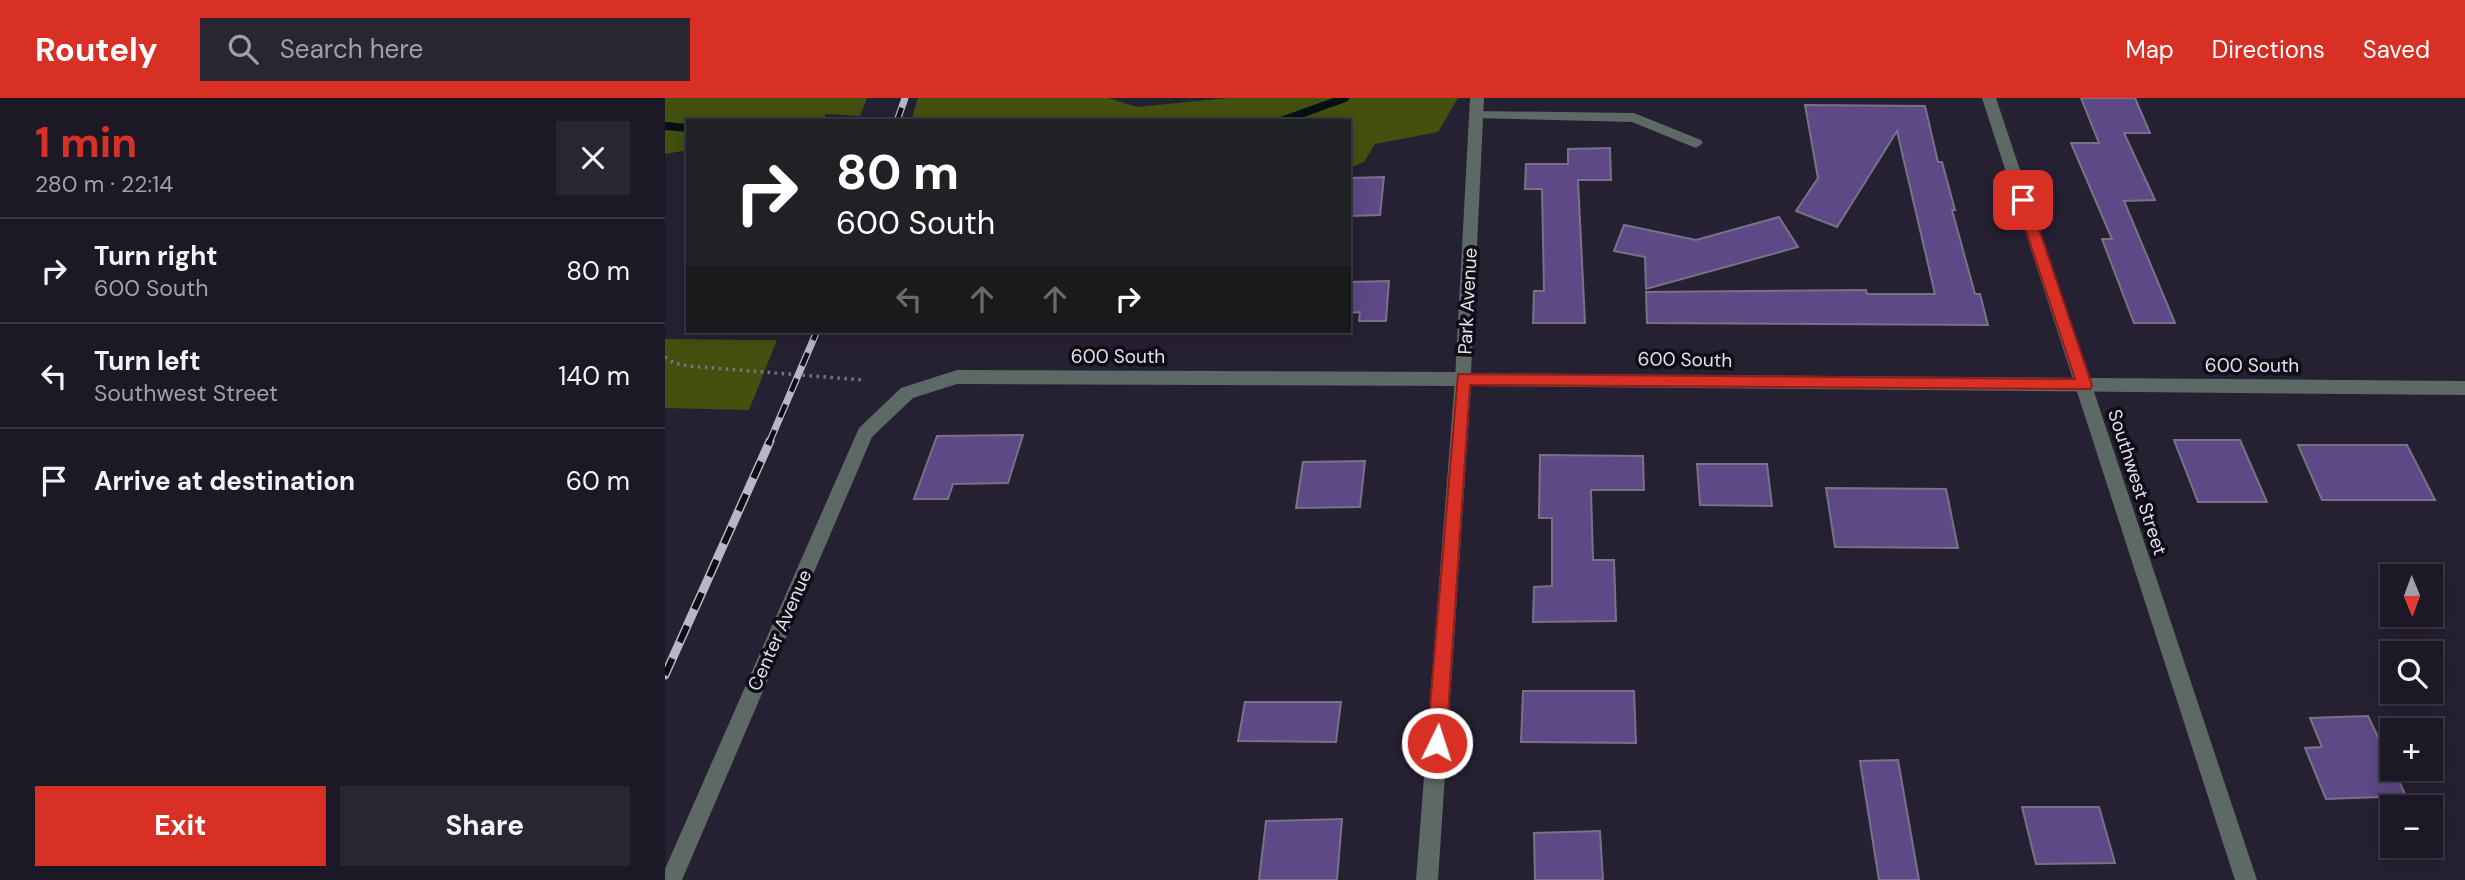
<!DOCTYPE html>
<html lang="en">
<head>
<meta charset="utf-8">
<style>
	:root { --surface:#1c1826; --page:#292532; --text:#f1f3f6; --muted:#a0a0a7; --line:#3a3743; --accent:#d93025 }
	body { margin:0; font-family:"DM Sans",sans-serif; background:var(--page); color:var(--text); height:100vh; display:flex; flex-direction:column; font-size:26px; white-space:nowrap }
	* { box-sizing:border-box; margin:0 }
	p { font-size:23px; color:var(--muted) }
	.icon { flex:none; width:38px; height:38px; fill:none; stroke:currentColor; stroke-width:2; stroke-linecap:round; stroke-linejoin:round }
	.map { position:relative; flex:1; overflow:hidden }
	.details { display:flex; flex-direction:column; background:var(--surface); width:665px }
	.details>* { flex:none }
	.top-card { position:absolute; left:21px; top:21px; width:665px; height:214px; border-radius:0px; box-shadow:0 4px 18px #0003,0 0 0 2px var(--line); background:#202124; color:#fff; overflow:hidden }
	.needle { width:46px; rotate:179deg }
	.buttons { position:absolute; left:1715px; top:466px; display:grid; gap:14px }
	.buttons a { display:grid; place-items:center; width:63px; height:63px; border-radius:0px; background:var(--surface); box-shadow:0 4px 18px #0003,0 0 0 2px var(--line); font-size:35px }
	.pin { position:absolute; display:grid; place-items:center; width:60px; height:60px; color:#fff; margin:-30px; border-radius:14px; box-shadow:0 4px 10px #0006 }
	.me { position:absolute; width:77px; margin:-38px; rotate:4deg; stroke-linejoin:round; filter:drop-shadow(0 0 5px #0008) }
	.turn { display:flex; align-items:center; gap:24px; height:147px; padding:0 35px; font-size:32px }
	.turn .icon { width:91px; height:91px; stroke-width:2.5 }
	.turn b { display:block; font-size:49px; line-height:60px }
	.lanes { display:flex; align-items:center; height:66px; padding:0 35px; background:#0003; justify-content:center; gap:35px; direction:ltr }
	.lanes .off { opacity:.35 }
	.round { display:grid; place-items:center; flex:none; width:74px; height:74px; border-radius:0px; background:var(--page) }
	.overview { display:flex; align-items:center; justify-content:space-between; height:119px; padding:0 35px }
	h1 { font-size:42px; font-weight:700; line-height:52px; color:var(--accent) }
	.primary-button { display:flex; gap:14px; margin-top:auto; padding:14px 35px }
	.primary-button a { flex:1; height:80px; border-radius:0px; background:var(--accent); color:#fff; font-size:28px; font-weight:700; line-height:80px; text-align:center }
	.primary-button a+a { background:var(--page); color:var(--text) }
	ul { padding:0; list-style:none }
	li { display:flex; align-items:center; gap:21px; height:105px; padding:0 35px; border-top:2px solid var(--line) }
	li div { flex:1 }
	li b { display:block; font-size:26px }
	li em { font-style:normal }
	header { display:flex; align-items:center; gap:42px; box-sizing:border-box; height:98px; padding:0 35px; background:var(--accent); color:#fff }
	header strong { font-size:33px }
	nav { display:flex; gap:38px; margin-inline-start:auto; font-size:24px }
	.search { width:490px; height:63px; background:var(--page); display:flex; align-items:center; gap:18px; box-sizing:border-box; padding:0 24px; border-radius:0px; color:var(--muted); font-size:26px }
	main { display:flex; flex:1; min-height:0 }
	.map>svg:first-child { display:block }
	.green { fill:#43500e }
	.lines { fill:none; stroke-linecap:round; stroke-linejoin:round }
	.stream { stroke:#051015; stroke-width:8 }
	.building { fill:#5d4986; stroke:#787288; stroke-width:2 }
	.path { stroke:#777283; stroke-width:3.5; stroke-dasharray:2.5 4.5; stroke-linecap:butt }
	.minor { fill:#5d6964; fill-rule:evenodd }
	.tertiary { fill:#5d6964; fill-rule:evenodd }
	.rail-far1-casing { stroke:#bbb6c5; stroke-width:7 }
	.rail-casing { stroke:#bbb6c5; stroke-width:9 }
	.rail-far1 { stroke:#0e0c14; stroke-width:4.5; stroke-dasharray:14; stroke-linecap:butt }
	.rail { stroke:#0e0c14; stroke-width:6; stroke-dasharray:18; stroke-linecap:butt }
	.route { fill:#d93025; stroke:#8d1f18; stroke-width:2 }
	.labels { text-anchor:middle; stroke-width:7; stroke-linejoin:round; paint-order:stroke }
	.street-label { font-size:19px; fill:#e2deeb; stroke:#0e0c14 }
</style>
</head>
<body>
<header>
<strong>Routely</strong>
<div class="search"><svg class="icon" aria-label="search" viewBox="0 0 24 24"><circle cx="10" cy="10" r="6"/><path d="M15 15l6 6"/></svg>Search here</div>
<nav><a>Map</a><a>Directions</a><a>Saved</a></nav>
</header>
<main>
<section class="details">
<div class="overview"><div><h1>1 min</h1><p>280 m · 22:14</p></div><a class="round"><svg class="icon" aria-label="close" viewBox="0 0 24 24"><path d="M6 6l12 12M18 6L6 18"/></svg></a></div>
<ul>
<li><svg class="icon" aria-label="right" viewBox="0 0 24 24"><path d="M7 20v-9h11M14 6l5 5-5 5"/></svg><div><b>Turn right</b><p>600 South</p></div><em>80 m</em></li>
<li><svg class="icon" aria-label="left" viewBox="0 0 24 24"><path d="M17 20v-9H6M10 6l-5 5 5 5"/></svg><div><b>Turn left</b><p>Southwest Street</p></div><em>140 m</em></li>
<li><svg class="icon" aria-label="arrive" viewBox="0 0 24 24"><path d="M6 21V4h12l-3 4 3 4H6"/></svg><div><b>Arrive at destination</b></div><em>60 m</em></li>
</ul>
<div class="primary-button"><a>Exit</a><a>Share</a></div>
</section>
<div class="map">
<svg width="1800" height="782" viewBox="0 0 1800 782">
	<rect width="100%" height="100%" fill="#262033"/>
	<path class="green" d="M 0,0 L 202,0 L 195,18 L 160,16 L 160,23 L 23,23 L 23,52 L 0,56 Z
		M 253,0 L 443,0 L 472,9 L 563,0 L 793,0 L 773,34 L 710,46 L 699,64 L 684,70 L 684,23 L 246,23 Z
		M 0,241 L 112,242 L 84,312 L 0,310 Z"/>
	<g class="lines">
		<path class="stream" d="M 616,23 L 680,0
			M 0,28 L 23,30"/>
	</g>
	<path class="building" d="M 1416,0 L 1470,0 L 1485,35 L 1459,35 L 1490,102 L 1459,103 L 1510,225 L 1469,225 L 1437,141 L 1447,141 L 1406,45 L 1434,45 Z
		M 1140,7 L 1260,8 L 1273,64 L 1277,64 L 1290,112 L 1287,112 L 1310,196 L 1315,196 L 1323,227 L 982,225 L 981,194 L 1201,192 L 1202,196 L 1270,196 L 1232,33 L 1172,129 L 1131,113 L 1153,80 Z
		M 945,50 L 946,82 L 913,82 L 920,225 L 868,225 L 869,193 L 879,193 L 877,91 L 860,91 L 861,66 L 903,66 L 903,51 Z
		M 719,79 L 715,117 L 684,118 L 684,80 Z
		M 1114,119 L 1133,149 L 981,191 L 980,159 L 949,153 L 959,127 L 1031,142 Z
		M 724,183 L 721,223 L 694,223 L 695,214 L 684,215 L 684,184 Z
		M 358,337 L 343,385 L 288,386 L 283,401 L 249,401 L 272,338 Z
		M 1509,342 L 1575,342 L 1602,404 L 1533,404 Z
		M 1633,347 L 1742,347 L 1770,402 L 1657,402 Z
		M 875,357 L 978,358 L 979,392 L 926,392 L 928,462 L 949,462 L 951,523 L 868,524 L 869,489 L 887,488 L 887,420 L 874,420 Z
		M 700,363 L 695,409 L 631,410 L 638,364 Z
		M 1032,366 L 1102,366 L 1107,408 L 1035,407 Z
		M 1161,390 L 1281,391 L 1293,450 L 1170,449 Z
		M 858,593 L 969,593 L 971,645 L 856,644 Z
		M 580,604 L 676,604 L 671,644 L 573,643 Z
		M 1703,618 L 1741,698 L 1661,701 L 1640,650 L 1657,649 L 1645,620 Z
		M 1233,662 L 1254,782 L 1214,782 L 1195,663 Z
		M 1357,709 L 1434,709 L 1450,765 L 1371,766 Z
		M 677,721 L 672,782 L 594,782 L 601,723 Z
		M 935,733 L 938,782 L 870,782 L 869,735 Z"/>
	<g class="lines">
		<path class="path" d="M 0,259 L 9,265 L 23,268 L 198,282"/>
		<path class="minor" d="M 1317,0 L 1331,0 L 1592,782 L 1570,782 Z
			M 811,13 L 969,15 L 1036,42 L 1038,45 L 1031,50 L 1026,48 L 967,24 L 806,20 L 806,14 Z
			M 292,272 L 798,274 L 804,276 L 806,281 L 804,286 L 798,288 L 292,286 L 248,300 L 207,339 L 17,782 L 0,782 L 0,771 L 194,330 L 236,290 Z"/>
		<path class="tertiary" d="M 805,0 L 819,0 L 806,275 L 1800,283 L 1800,297 L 806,288 L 773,782 L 751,782 L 790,281 Z"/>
		<defs>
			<path id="rail-far1" d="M 232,23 L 240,0
				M 104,345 L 152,233"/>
			<path id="rail" d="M 0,577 L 105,343"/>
		</defs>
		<use href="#rail-far1" class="rail-far1-casing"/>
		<use href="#rail" class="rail-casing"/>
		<use href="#rail-far1" class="rail-far1"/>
		<use href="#rail" class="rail"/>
	</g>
	<path class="route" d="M 1358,98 L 1364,102 L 1427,287 L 1425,291 L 805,287 L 781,645 L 778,651 L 772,654 L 765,651 L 762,645 L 793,276 L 1410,281 L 1351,102 Z"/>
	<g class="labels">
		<g class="street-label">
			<text transform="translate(802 203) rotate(-87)" y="7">Park Avenue</text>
			<text x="453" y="265">600 South</text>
			<text transform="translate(1020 261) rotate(1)" y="7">600 South</text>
			<text x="1587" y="274">600 South</text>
			<text transform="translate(1473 384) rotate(72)" y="7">Southwest Street</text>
			<text transform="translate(114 532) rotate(-66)" y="7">Center Avenue</text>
		</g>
	</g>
</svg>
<div class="buttons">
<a><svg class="needle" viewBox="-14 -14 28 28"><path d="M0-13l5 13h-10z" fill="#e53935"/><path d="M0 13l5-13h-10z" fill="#a0a0a7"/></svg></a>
<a><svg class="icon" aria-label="search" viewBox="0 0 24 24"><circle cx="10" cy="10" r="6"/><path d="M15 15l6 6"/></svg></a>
<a>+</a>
<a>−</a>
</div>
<div class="pin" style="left:1358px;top:102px;background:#d93025"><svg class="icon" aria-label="arrive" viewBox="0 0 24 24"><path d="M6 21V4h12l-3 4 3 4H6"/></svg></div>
<svg class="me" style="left:772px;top:645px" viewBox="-20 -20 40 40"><circle r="17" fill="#d93025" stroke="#fff" stroke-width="3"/><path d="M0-11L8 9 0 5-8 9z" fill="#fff"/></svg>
<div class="top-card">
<div class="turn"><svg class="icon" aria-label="right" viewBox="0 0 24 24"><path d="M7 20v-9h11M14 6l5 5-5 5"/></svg><div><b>80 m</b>600 South</div></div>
<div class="lanes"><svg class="icon off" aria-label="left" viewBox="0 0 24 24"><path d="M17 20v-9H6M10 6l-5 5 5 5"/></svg><svg class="icon off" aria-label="ahead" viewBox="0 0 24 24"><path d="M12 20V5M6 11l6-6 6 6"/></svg><svg class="icon off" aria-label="ahead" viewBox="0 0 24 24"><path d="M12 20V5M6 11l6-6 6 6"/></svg><svg class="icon" aria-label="right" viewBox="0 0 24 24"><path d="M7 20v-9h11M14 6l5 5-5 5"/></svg></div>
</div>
</div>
</main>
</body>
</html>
